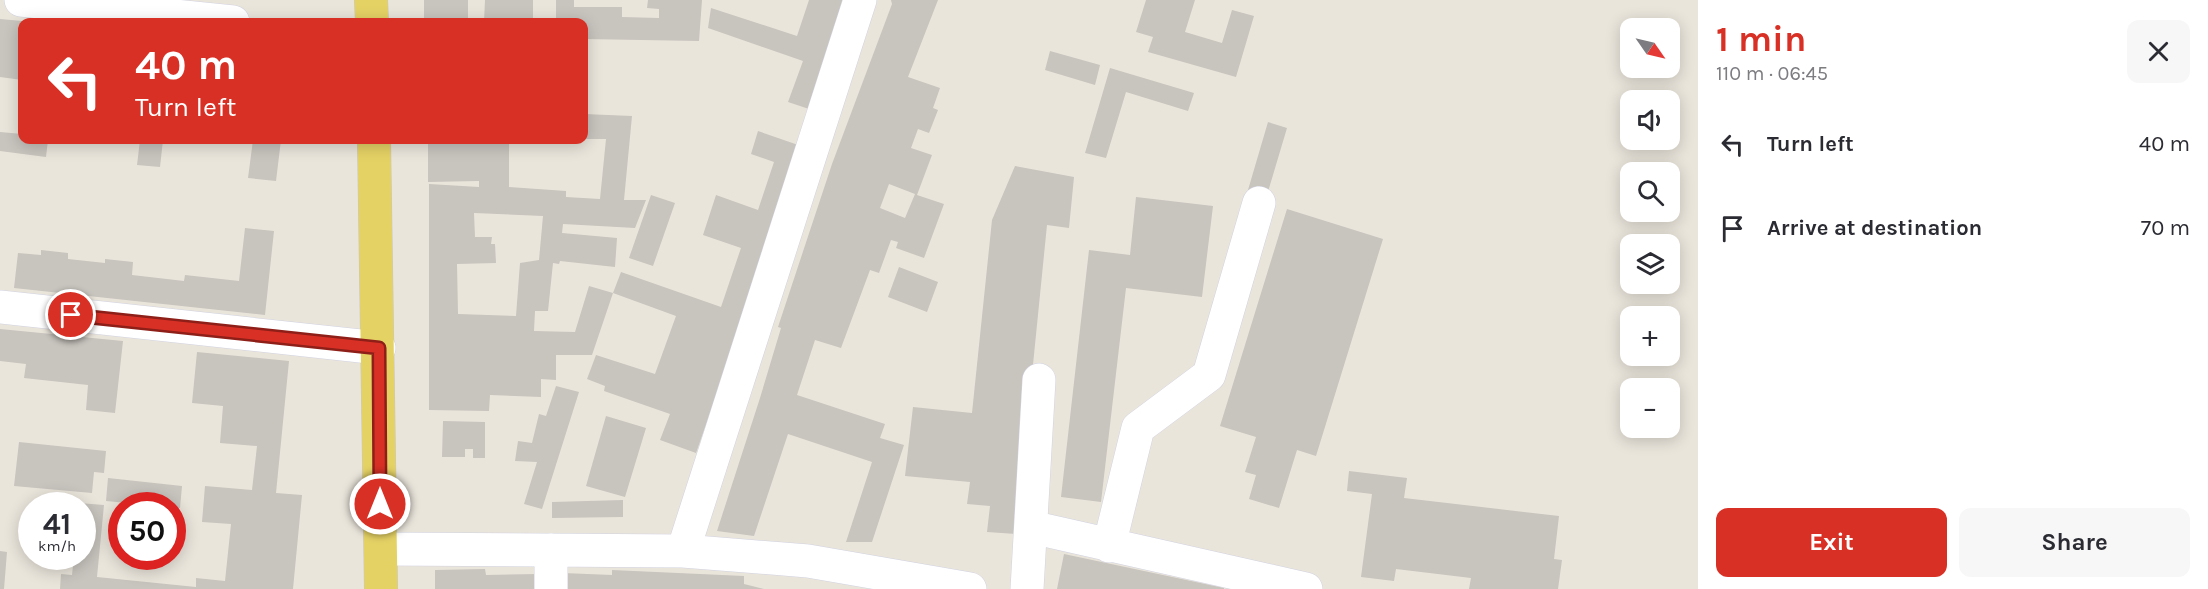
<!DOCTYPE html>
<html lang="en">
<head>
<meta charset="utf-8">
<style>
	:root { --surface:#fff; --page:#f7f7f7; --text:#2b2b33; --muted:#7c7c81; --accent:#d93025 }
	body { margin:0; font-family:Karla,sans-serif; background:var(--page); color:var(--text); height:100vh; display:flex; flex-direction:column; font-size:22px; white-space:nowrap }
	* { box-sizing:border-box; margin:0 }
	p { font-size:20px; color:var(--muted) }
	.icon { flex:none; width:33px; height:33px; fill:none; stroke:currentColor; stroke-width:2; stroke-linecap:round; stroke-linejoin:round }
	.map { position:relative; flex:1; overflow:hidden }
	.drawer { display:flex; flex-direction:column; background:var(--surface); width:510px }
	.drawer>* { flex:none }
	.top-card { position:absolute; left:18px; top:18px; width:570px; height:126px; border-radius:12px; box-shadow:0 3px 15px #0003; background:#d93025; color:#fff; overflow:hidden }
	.needle { width:39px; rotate:124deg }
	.tools { position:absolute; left:1620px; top:18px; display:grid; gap:12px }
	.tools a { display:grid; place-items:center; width:60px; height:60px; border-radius:12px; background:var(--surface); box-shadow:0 3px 15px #0003; font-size:30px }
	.speed { position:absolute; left:18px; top:492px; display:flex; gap:12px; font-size:30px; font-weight:700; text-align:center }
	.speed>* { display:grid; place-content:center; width:78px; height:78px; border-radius:50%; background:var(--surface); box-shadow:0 3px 15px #0003; line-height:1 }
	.speed small { font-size:15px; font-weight:400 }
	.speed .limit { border:9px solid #d22; background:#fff; color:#111 }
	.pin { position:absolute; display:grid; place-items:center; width:51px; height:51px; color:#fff; margin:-26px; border:3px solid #fff; border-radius:50%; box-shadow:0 2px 6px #0007 }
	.me { position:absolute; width:66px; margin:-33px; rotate:0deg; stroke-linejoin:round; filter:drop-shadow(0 0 4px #0008) }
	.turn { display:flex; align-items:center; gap:21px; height:126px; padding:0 18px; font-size:27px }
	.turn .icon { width:78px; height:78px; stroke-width:2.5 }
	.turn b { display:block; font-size:42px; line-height:51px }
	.round { display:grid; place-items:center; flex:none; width:63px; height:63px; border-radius:12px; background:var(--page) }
	.headline { display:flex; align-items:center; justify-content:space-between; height:102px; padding:0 18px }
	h1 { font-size:36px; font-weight:700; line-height:45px; color:var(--accent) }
	.primary-button { display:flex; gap:12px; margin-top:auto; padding:12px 18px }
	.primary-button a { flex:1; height:69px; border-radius:12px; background:var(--accent); color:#fff; font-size:24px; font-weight:700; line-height:69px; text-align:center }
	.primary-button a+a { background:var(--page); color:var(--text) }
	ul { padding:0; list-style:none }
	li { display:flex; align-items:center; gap:18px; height:84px; padding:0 18px }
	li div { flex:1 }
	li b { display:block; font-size:22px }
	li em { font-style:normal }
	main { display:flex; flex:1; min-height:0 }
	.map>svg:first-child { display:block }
	.building { fill:#c8c4be; fill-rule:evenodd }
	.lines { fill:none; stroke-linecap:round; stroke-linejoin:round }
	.minor-casing { stroke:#d1d2e0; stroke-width:34 }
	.major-casing { stroke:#c7c7c7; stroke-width:34 }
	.minor { stroke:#fff; stroke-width:33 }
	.major { stroke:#e5d265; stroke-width:33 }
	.route-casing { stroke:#8d1f18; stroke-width:15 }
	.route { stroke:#d93025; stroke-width:10 }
</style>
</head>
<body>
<main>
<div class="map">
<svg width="1698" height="589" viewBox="0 0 1698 589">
	<rect width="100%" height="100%" fill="#eae5db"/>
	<path class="building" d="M 424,0 L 468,0 L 468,22 L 424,22 Z
		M 485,0 L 533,0 L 533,22 L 484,22 Z
		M 556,0 L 574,0 L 574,7 L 622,7 L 622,17 L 659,18 L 659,9 L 647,8 L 648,0 L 702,0 L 699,41 L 584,39 L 584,22 L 556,22 Z
		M 809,0 L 854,0 L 815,111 L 788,102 L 803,61 L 708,28 L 711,8 L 797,36 Z
		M 891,0 L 938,0 L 908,77 L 940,88 L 933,108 L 938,110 L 929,133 L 918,129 L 911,148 L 932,155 L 917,195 L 944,204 L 924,258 L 896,248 L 898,242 L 891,240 L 879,273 L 870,270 L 841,348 L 815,340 L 797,395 L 885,424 L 880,438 L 904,445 L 872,542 L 846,542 L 872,462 L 788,434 L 754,536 L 717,531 L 760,398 L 781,328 L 778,327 L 832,164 L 892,4 ZM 889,184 L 915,194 L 905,218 L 880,208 Z
		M 1146,0 L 1195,0 L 1185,32 L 1222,43 L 1232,10 L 1254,16 L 1236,77 L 1148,52 L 1153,37 L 1136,32 Z
		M 0,19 L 22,21 L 22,80 L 0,77 Z
		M 1050,51 L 1100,65 L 1095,85 L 1045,70 Z
		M 1110,68 L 1194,93 L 1188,111 L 1126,92 L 1106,158 L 1085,153 Z
		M 584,114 L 632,116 L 624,200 L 646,200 L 635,228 L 563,224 L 562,233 L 617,238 L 615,267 L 560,261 L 559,264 L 553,263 L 548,311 L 535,311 L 534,331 L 575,332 L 589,286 L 613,293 L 621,272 L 721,307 L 741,248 L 703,235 L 716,195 L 758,210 L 774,162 L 751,154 L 758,131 L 804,147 L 696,453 L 660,440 L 670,414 L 604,391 L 605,386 L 587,379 L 596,355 L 655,374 L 676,316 L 613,293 L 592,355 L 556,355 L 556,380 L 541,379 L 541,397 L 490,395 L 489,411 L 429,410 L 429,184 L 479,187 L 479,181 L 428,182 L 428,140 L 509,140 L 509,187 L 566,191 L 566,197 L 600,199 L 606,139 L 584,139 ZM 474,213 L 543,216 L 539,260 L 520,263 L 516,316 L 458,314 L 457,264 L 496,263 L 495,244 L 491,244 L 492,237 L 475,237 Z
		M 1268,122 L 1287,128 L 1267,195 L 1248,190 Z
		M 0,132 L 22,134 L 22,140 L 48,140 L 46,157 L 0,151 Z
		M 140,140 L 163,140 L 160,167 L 137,165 Z
		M 253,140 L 281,140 L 276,181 L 248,178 Z
		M 1015,166 L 1074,177 L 1069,228 L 1047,225 L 1016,534 L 987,532 L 990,506 L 967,504 L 970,482 L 905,476 L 913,407 L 972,413 L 992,220 Z
		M 651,195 L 675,203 L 653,266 L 629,258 Z
		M 1136,197 L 1213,206 L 1202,297 L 1126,288 L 1101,502 L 1061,497 L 1089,250 L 1130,255 Z
		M 1287,209 L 1383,239 L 1316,456 L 1297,450 L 1279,508 L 1249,499 L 1256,475 L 1245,472 L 1256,437 L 1220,426 Z
		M 245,228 L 274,231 L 265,315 L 14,288 L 18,253 L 41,255 L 41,250 L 68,253 L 68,259 L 105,263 L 105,259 L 133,262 L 132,275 L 184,281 L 185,275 L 239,281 Z
		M 899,267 L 938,282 L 927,312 L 888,297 Z
		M 0,329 L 123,341 L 115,413 L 86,410 L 88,385 L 24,378 L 26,364 L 0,361 Z
		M 197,352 L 289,361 L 276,493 L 302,495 L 293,589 L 60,589 L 61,574 L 72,575 L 74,556 L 82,556 L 82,506 L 79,506 L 79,503 L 104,505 L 97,577 L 196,587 L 196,578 L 225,581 L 231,524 L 202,522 L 205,486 L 252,490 L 257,446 L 220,443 L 223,406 L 192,403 Z
		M 556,386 L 579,392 L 542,509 L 524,504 L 537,462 L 515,461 L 518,441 L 532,443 L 539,414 L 546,416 Z
		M 606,416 L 646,428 L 625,497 L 586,486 Z
		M 443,421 L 485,422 L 485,458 L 473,458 L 473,449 L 465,449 L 465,457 L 442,457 Z
		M 19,442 L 106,451 L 104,473 L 94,472 L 92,493 L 14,486 Z
		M 1349,471 L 1407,478 L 1404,498 L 1559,516 L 1554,559 L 1562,560 L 1558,589 L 1469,589 L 1471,578 L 1396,569 L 1394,581 L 1361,577 L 1372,494 L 1347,491 Z
		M 108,478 L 182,486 L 180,508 L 106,501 Z
		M 623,500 L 623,517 L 552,518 L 552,502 Z
		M 0,551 L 7,552 L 4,589 L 0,589 Z
		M 1064,554 L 1224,588 L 1224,589 L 1057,589 Z
		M 485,569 L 486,575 L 540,574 L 540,589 L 435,589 L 435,570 Z
		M 612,570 L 744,576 L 744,584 L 764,589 L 562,589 L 563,573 L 612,575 Z"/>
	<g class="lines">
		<defs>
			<path id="minor" d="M 21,0 L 233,22
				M 0,307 L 379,348
				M 1031,527 L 1306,589
				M 1109,546 L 1138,428 L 1209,375 L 1259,203
				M 381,549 L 683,551 L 808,561 L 970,589
				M 683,551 L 860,0
				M 551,589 L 551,550
				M 1027,589 L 1039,380"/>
			<path id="major" d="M 371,0 L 372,22
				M 374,140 L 381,589"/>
		</defs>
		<use href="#minor" class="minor-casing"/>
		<use href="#major" class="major-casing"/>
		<use href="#minor" class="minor"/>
		<use href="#major" class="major"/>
	</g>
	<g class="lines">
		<defs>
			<path id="route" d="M 71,315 L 379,348 L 380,504"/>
		</defs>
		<use href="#route" class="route-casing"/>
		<use href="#route" class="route"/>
	</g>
</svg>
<div class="tools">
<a><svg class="needle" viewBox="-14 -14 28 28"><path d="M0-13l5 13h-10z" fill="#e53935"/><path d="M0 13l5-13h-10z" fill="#7c7c81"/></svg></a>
<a><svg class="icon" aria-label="sound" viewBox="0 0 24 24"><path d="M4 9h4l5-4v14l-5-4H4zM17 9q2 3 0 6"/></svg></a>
<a><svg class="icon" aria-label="search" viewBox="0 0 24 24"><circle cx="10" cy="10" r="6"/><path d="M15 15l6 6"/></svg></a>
<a><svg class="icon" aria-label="layers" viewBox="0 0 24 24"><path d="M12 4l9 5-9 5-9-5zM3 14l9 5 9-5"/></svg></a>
<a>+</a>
<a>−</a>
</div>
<div class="speed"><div>41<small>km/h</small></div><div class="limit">50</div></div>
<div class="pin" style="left:71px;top:315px;background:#d93025"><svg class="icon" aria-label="arrive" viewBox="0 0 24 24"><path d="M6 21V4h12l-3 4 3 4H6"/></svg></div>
<svg class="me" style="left:380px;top:504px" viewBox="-20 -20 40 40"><circle r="17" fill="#d93025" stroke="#fff" stroke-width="3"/><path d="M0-11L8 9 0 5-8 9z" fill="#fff"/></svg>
<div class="top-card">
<div class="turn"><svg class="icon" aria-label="left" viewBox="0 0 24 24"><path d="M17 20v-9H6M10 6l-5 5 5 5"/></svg><div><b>40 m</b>Turn left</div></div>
</div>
</div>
<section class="drawer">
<div class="headline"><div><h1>1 min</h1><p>110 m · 06:45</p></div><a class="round"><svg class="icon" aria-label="close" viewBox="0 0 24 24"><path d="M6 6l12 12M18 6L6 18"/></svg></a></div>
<ul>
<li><svg class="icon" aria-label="left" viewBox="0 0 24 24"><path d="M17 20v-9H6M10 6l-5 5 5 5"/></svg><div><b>Turn left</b></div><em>40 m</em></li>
<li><svg class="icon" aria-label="arrive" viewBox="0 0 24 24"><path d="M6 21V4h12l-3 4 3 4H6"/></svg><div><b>Arrive at destination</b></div><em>70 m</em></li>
</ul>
<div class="primary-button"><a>Exit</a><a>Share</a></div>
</section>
</main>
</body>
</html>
